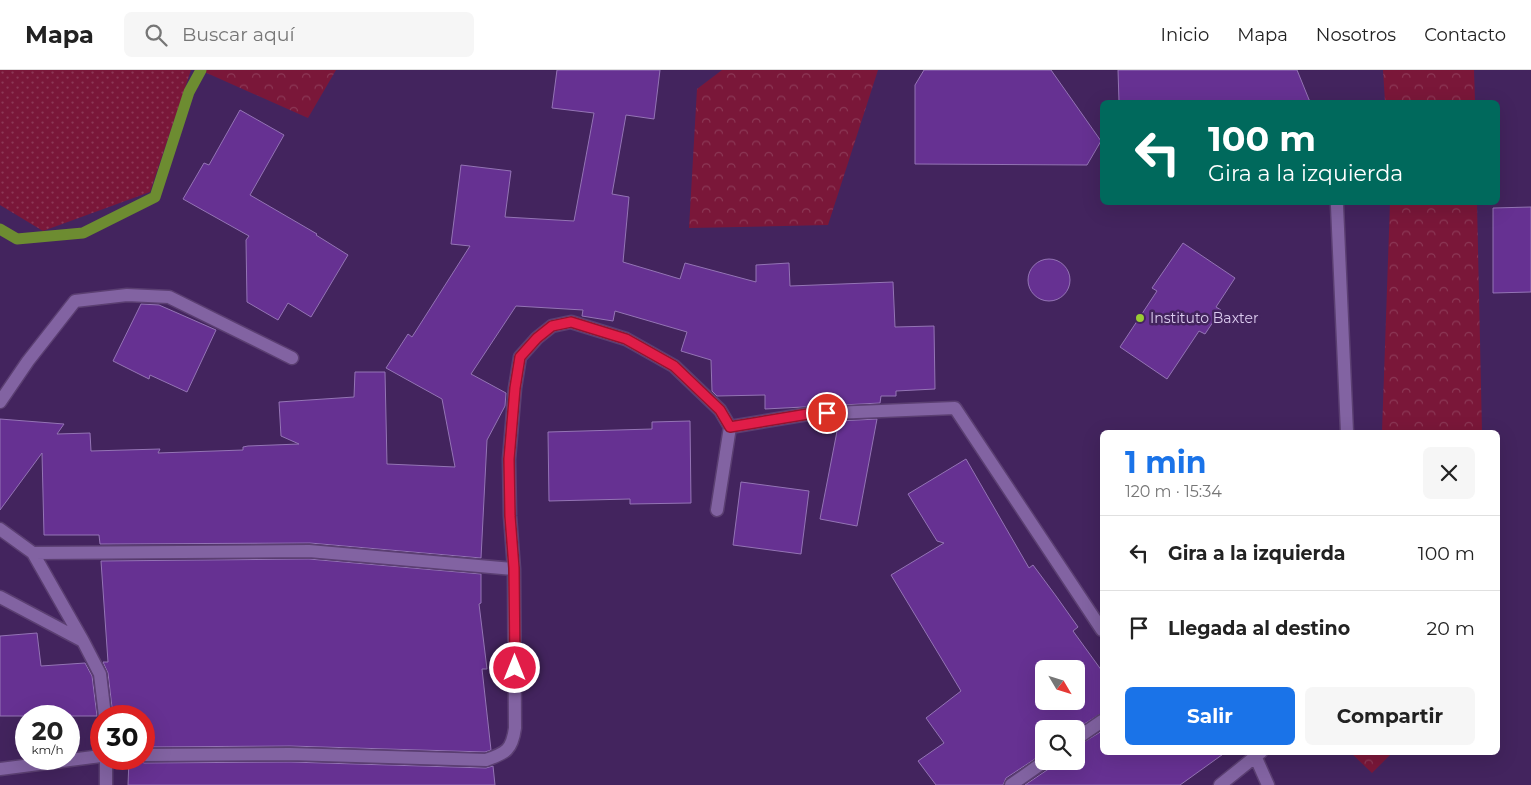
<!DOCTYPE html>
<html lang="es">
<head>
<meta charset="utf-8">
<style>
	:root { --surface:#fff; --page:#f6f6f6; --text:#222; --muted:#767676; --line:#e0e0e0; --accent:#1a73e8 }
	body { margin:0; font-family:Montserrat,sans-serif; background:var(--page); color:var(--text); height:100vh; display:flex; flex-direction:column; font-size:19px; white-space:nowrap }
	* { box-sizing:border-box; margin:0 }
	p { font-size:16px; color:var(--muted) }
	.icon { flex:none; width:28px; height:28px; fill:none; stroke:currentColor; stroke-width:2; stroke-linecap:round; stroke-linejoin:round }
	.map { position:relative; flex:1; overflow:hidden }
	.details { position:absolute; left:1100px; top:360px; width:400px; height:325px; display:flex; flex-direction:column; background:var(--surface); border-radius:8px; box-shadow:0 5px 20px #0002 }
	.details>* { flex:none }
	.top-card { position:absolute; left:1100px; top:30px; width:400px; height:105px; border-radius:8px; box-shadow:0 5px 20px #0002; background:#00695c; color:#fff; overflow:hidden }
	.needle { width:32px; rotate:128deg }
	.tools { position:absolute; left:1035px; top:590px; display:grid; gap:10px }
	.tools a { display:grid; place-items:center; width:50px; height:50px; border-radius:8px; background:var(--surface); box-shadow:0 5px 20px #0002; font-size:25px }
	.speed { position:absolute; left:15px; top:635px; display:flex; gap:10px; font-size:25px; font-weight:700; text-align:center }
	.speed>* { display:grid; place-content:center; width:65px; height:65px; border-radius:50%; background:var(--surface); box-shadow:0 5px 20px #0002; line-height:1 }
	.speed small { font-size:12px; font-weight:400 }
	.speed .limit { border:8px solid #d22; background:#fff; color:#111 }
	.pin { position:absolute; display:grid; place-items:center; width:42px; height:42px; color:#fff; margin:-21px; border:2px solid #fff; border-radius:50%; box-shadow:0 1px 5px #0007 }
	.me { position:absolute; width:55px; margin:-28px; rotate:0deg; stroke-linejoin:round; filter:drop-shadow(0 0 4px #0008) }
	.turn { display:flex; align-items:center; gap:18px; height:105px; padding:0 25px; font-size:22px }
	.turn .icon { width:65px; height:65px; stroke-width:2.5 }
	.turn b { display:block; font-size:35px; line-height:42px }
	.round { display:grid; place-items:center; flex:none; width:52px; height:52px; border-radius:8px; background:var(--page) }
	.summary { display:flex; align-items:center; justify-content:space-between; height:85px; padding:0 25px }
	h1 { font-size:30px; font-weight:700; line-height:38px; color:var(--accent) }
	.action { display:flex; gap:10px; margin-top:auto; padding:10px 25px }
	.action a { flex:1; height:58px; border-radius:8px; background:var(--accent); color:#fff; font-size:20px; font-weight:700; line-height:58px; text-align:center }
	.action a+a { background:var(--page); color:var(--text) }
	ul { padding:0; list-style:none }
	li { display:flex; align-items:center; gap:15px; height:75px; padding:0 25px; border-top:1px solid var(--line) }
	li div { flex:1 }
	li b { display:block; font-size:19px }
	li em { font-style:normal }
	header { display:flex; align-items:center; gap:30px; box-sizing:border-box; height:70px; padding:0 25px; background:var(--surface); border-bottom:1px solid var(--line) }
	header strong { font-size:24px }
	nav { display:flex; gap:28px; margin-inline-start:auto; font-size:18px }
	.search { width:350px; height:45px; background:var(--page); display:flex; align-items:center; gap:12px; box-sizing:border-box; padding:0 18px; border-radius:8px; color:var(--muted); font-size:19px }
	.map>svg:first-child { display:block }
	.green { fill:url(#green-dots) }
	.forest { fill:url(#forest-crowns) }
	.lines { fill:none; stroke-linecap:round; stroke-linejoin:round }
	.stream { stroke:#6d8c31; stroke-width:11 }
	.building { fill:#663192; stroke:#9474b5; fill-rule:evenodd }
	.service-casing { stroke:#5b3f72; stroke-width:15 }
	.minor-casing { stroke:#5b3f72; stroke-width:15 }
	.service { stroke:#8263a2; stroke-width:12 }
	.minor { stroke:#8263a2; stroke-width:12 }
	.route-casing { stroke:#92132f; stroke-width:12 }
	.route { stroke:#e11d48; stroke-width:9 }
	.poi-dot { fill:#9acb34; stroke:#43245e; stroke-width:2 }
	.labels { text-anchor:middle; stroke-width:5; stroke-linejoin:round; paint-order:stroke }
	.poi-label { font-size:14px; fill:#ddcdf0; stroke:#43245e; text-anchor:start }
</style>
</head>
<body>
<header>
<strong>Mapa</strong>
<div class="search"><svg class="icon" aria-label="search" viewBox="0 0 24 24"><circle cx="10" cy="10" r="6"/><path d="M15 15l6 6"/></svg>Buscar aquí</div>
<nav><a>Inicio</a><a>Mapa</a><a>Nosotros</a><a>Contacto</a></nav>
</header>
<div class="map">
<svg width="1531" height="715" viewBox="0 0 1531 715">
	<defs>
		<pattern id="green-dots" width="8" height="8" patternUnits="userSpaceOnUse" patternTransform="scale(1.25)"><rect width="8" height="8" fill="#7a1739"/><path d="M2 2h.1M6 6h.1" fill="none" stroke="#8c3856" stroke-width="1.8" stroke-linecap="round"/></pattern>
		<pattern id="forest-crowns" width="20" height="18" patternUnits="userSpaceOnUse" patternTransform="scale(1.25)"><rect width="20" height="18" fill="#7a1739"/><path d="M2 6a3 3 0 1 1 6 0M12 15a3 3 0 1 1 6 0" fill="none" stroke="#8c3856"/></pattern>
	</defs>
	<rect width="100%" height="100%" fill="#43245e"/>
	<path class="green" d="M 0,0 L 191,0 L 150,122 L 43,161 L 0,135 Z"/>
	<path class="forest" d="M 200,0 L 336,0 L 308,48 Z
		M 722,0 L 878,0 L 828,155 L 689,158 L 697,19 Z
		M 1383,0 L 1474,0 L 1475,32 L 1385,32 Z
		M 1390,133 L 1477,133 L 1482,362 L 1382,362 Z
		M 1351,683 L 1392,683 L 1372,703 Z"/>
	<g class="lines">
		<path class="stream" d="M 0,159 L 17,169 L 83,163 L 155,127 L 189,22 L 201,0"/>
	</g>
	<path class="building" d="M 557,0 L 660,0 L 654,49 L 626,45 L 612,124 L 629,127 L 623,192 L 680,209 L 685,193 L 756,212 L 756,195 L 789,193 L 790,216 L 893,212 L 895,257 L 934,256 L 935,319 L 896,321 L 896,326 L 881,326 L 880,333 L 765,339 L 765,325 L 717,326 L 712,321 L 711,290 L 681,281 L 687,262 L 615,241 L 613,251 L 582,246 L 583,240 L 516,236 L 471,304 L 506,323 L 505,336 L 487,370 L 481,488 L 310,473 L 100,474 L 99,465 L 44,465 L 42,383 L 0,440 L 0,349 L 64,354 L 57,364 L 90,363 L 91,381 L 160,379 L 158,383 L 243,380 L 243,377 L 248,376 L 299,374 L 281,366 L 279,332 L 354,327 L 355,302 L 385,302 L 387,394 L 455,397 L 442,329 L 386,298 L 408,264 L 412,267 L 470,176 L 451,174 L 461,95 L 511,101 L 505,147 L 574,151 L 594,43 L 552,38 Z
		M 924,0 L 1051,0 L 1101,71 L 1087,95 L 915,94 L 915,15 Z
		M 1118,0 L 1297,0 L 1310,32 L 1119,32 Z
		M 240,40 L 284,65 L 250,125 L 317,164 L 316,165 L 348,185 L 311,247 L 288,233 L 278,250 L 247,232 L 246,170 L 249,166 L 183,129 L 204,93 L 209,95 Z
		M 1531,137 L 1531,222 L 1493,223 L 1493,138 Z
		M 1183,173 L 1235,208 L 1216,237 L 1221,240 L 1205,264 L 1199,261 L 1167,309 L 1120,277 L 1157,221 L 1152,218 Z
		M1028 210a21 21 0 1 1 42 0a21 21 0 1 1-42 0Z
		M 141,234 L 159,235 L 216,260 L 187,322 L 150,305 L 149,309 L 113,291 Z
		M 877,349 L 857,456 L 820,449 L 839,351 Z
		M 690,351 L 691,433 L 630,434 L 630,429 L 549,431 L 548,362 L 652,359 L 652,352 Z
		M 966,389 L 1029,498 L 1033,495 L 1056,526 L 1078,557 L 1073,561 L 1102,601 L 1102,643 L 1076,659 L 1044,659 L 1044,683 L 1006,708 L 1003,715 L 936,715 L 918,691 L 944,673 L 926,648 L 961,621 L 891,505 L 944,473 L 937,471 L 908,424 ZM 1044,599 L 1076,599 L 1076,631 L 1044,631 Z
		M 741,412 L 809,421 L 801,484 L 733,475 Z
		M 309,489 L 481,504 L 481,533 L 479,534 L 487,599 L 482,599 L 491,680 L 485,682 L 290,676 L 144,677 L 144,646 L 113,646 L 108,603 L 103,592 L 108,592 L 101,491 Z
		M 37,563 L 41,596 L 85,593 L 92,606 L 97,646 L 0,646 L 0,566 Z
		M 1102,661 L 1102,682 L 1226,682 L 1180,715 L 1025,715 L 1050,698 L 1053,691 L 1076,691 L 1076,677 Z
		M 129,689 L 137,689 L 144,693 L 290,692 L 486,698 L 493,696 L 495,715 L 128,715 Z"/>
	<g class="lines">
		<defs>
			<path id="service" d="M 1337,136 L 1347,362
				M 0,332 L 28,291 L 75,231 L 127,225 L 169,227 L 292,288
				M 1256,688 L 1268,715
				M 1220,715 L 1261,682"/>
			<path id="minor" d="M 730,357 L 808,344 L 955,338 L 1102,560
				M 0,459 L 33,483 L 83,571 L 100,604 L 105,646
				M 33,483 L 309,481 L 514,499
				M 0,527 L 83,571
				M 1076,669 L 1102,651
				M 144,685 L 290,684 L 486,690 C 506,683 512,680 515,658 L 514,499 L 510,446 L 509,389 L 515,318 L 520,287 L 537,268 L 552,256 L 571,252 L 626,269 L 674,296 L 720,340 L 730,357 L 717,440
				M 0,699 L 101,686
				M 106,715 L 106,689
				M 1011,715 L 1045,691"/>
		</defs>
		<use href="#service" class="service-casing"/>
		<use href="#minor" class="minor-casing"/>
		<use href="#service" class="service"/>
		<use href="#minor" class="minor"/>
	</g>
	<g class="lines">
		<defs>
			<path id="route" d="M 515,598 L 514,498 L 510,446 L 509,389 L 515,318 L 520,287 L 537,268 L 552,256 L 571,252 L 626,269 L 674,296 L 720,340 L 730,357 L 808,344 L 827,343"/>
		</defs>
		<use href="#route" class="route-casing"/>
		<use href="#route" class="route"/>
	</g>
	<circle class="poi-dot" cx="1140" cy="248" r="5"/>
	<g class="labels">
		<g class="poi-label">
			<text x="1150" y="253">Instituto Baxter</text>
		</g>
	</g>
</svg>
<div class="tools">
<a><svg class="needle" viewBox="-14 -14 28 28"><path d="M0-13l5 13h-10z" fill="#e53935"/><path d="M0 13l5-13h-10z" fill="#767676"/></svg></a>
<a><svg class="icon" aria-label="search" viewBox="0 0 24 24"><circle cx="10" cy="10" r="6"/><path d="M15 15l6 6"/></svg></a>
</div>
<div class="speed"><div>20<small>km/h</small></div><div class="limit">30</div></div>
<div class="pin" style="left:827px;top:343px;background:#d93025"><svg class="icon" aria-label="arrive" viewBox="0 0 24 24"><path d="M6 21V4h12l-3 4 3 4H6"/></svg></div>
<svg class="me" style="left:515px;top:598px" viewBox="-20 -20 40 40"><circle r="17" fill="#e11d48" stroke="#fff" stroke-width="3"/><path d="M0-11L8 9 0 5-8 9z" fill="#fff"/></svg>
<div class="top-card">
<div class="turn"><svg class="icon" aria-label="left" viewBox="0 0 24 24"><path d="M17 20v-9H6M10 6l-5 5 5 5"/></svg><div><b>100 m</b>Gira a la izquierda</div></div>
</div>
<section class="details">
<div class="summary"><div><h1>1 min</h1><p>120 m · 15:34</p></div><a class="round"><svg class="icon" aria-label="close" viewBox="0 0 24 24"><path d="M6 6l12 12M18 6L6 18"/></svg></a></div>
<ul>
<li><svg class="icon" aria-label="left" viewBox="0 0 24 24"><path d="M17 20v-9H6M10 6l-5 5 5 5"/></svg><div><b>Gira a la izquierda</b></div><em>100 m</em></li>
<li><svg class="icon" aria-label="arrive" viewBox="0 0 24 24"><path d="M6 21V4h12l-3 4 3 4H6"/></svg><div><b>Llegada al destino</b></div><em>20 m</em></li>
</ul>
<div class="action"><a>Salir</a><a>Compartir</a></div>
</section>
</div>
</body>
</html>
